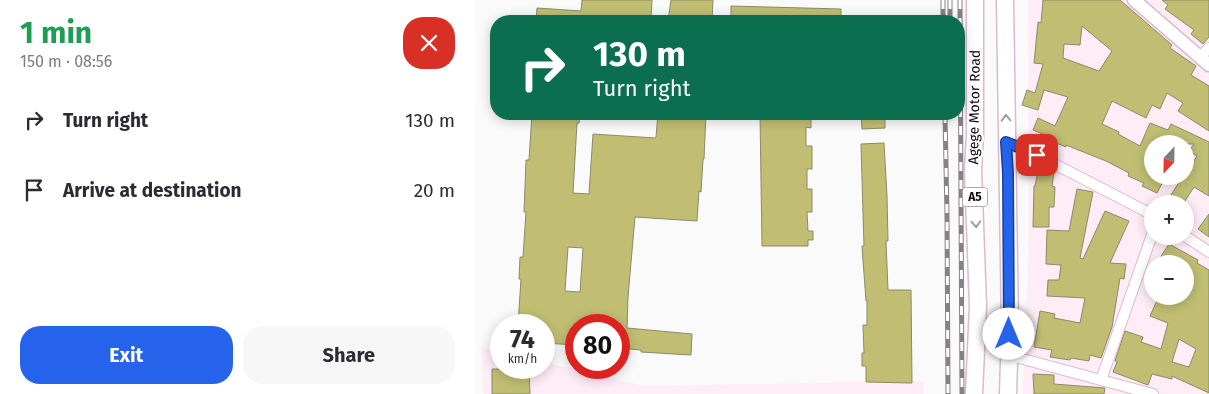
<!DOCTYPE html>
<html lang="en">
<head>
<meta charset="utf-8">
<style>
	:root { --surface:#fff; --page:#f7f7f7; --text:#2b2b33; --muted:#7c7c81; --accent:#2563eb }
	body { margin:0; font-family:"Fira Sans",sans-serif; background:var(--page); color:var(--text); height:100vh; display:flex; flex-direction:column; font-size:19px; white-space:nowrap }
	* { box-sizing:border-box; margin:0 }
	p { font-size:16px; color:var(--muted) }
	.icon { flex:none; width:28px; height:28px; fill:none; stroke:currentColor; stroke-width:2; stroke-linecap:round; stroke-linejoin:round }
	.map { position:relative; flex:1; overflow:hidden }
	.sheet { display:flex; flex-direction:column; background:var(--surface); width:475px }
	.sheet>* { flex:none }
	.banner { position:absolute; left:15px; top:15px; width:475px; height:105px; border-radius:20px; box-shadow:0 2px 12px #0003; background:#0b6e4f; color:#fff; overflow:hidden }
	.needle { width:32px; rotate:202deg }
	.controls { position:absolute; left:669px; top:135px; display:grid; gap:10px }
	.controls a { display:grid; place-items:center; width:50px; height:50px; border-radius:50%; background:var(--surface); box-shadow:0 2px 12px #0003; font-size:25px }
	.speed { position:absolute; left:15px; top:314px; display:flex; gap:10px; font-size:25px; font-weight:700; text-align:center }
	.speed>* { display:grid; place-content:center; width:65px; height:65px; border-radius:50%; background:var(--surface); box-shadow:0 2px 12px #0003; line-height:1 }
	.speed small { font-size:12px; font-weight:400 }
	.speed .limit { border:8px solid #d22; background:#fff; color:#111 }
	.pin { position:absolute; display:grid; place-items:center; width:42px; height:42px; color:#fff; margin:-21px; border-radius:10px; box-shadow:0 2px 8px #0006 }
	.me { position:absolute; width:55px; margin:-28px; rotate:0deg; stroke-linejoin:round; filter:drop-shadow(0 0 4px #0008) }
	.turn { display:flex; align-items:center; gap:18px; height:105px; padding:0 20px; font-size:22px }
	.turn .icon { width:65px; height:65px; stroke-width:2.5 }
	.turn b { display:block; font-size:35px; line-height:42px }
	.round { display:grid; place-items:center; flex:none; width:52px; height:52px; border-radius:20px; background:var(--page) }
	.head { display:flex; align-items:center; justify-content:space-between; height:85px; padding:0 20px }
	h1 { font-size:30px; font-weight:700; line-height:38px; color:#1e9e55 }
	.cta { display:flex; gap:10px; margin-top:auto; padding:10px 20px }
	.cta a { flex:1; height:58px; border-radius:20px; background:var(--accent); color:#fff; font-size:20px; font-weight:700; line-height:58px; text-align:center }
	.cta a+a { background:var(--page); color:var(--text) }
	ul { padding:0; list-style:none }
	li { display:flex; align-items:center; gap:15px; height:70px; padding:0 20px }
	li div { flex:1 }
	li b { display:block; font-size:19px }
	li em { font-style:normal }
	main { display:flex; flex:1; min-height:0 }
	.map>svg:first-child { display:block }
	.built { fill:#feecf6; fill-rule:evenodd }
	.building { fill:#c1be74; stroke:#8a8a67; fill-rule:evenodd }
	.lines { fill:none; stroke-linecap:round; stroke-linejoin:round }
	.minor-casing { stroke:#ddb9cd; stroke-width:12 }
	.tertiary-casing { stroke:#ddb9cd; stroke-width:15 }
	.trunk-casing { stroke:#ddb9cd; stroke-width:19 }
	.minor { stroke:#fff; stroke-width:10 }
	.tertiary { stroke:#fff; stroke-width:12 }
	.trunk { stroke:#fff; stroke-width:16 }
	.rail-casing { stroke:#878184; stroke-width:5 }
	.rail { stroke:#fff; stroke-width:3; stroke-dasharray:9; stroke-linecap:butt }
	.oneway { stroke:#a19c9f }
	.route-casing { stroke:#184099; stroke-width:12 }
	.route { stroke:#2563eb; stroke-width:9 }
	.labels { text-anchor:middle; stroke-width:5; stroke-linejoin:round; paint-order:stroke }
	.shield { fill:#fff; stroke:#5a5257; stroke-width:1 }
	.shield-label { font-size:12px; font-weight:bold; fill:#14080f }
	.street-label { font-size:14px; fill:#14080f; stroke:#fff }
</style>
</head>
<body>
<main>
<section class="sheet">
<div class="head"><div><h1>1 min</h1><p>150 m · 08:56</p></div><a class="round" style="background:#d93025;color:#fff"><svg class="icon" aria-label="close" viewBox="0 0 24 24"><path d="M6 6l12 12M18 6L6 18"/></svg></a></div>
<ul>
<li><svg class="icon" aria-label="right" viewBox="0 0 24 24"><path d="M7 20v-9h11M14 6l5 5-5 5"/></svg><div><b>Turn right</b></div><em>130 m</em></li>
<li><svg class="icon" aria-label="arrive" viewBox="0 0 24 24"><path d="M6 21V4h12l-3 4 3 4H6"/></svg><div><b>Arrive at destination</b></div><em>20 m</em></li>
</ul>
<div class="cta"><a>Exit</a><a>Share</a></div>
</section>
<div class="map">
<svg width="734" height="394" viewBox="0 0 734 394">
	<rect width="100%" height="100%" fill="#fafafa"/>
	<path class="built" d="M 553,0 L 734,0 L 734,394 L 548,394 L 554,235 ZM 678,144 L 710,144 L 710,176 L 678,176 ZM 678,204 L 710,204 L 710,236 L 678,236 ZM 678,264 L 710,264 L 710,296 L 678,296 Z
		M 6,347 L 26,352 L 26,368 L 69,368 L 69,362 L 169,386 L 448,381 L 448,394 L 8,394 Z"/>
	<path class="building" d="M 107,0 L 177,0 L 176,21 L 61,21 L 62,8 L 106,11 Z
		M 196,0 L 238,0 L 237,21 L 193,21 Z
		M 568,0 L 645,0 L 697,45 L 695,48 L 721,66 L 716,75 L 734,86 L 734,131 L 703,111 L 708,103 L 692,93 L 685,109 L 677,105 L 671,118 L 637,101 L 627,124 L 644,132 L 643,134 L 665,146 L 675,123 L 693,130 L 696,124 L 734,142 L 734,196 L 719,187 L 708,204 L 702,204 L 694,198 L 708,176 L 710,176 L 722,156 L 714,151 L 719,144 L 695,144 L 683,138 L 680,144 L 678,144 L 678,176 L 691,176 L 682,193 L 667,186 L 669,183 L 653,176 L 654,173 L 631,161 L 591,145 L 591,147 L 574,140 L 575,137 L 558,130 L 563,118 L 580,126 L 593,97 L 569,90 L 563,110 L 547,105 L 552,90 L 560,93 L 568,64 L 559,63 L 563,22 L 566,23 ZM 607,26 L 637,51 L 624,71 L 588,58 L 589,44 L 605,45 Z
		M 687,0 L 734,0 L 734,37 L 728,44 L 716,34 L 719,30 L 690,9 L 693,5 Z
		M 256,6 L 366,9 L 366,21 L 256,21 Z
		M 57,114 L 105,114 L 104,123 L 102,123 L 98,193 L 114,194 L 118,134 L 180,138 L 181,137 L 183,114 L 231,114 L 229,159 L 228,159 L 226,192 L 224,191 L 222,221 L 160,217 L 153,297 L 152,328 L 217,334 L 216,355 L 166,352 L 166,350 L 144,348 L 144,325 L 101,325 L 101,345 L 69,343 L 69,325 L 43,325 L 46,279 L 44,279 L 45,257 L 48,257 L 51,212 L 49,212 L 51,160 L 54,160 ZM 93,247 L 108,248 L 105,292 L 90,291 Z
		M 285,114 L 336,114 L 336,128 L 331,127 L 331,146 L 337,146 L 337,169 L 332,169 L 332,189 L 337,189 L 337,212 L 332,212 L 333,231 L 338,231 L 338,240 L 333,240 L 333,246 L 287,246 Z
		M 386,114 L 410,114 L 410,128 L 387,129 Z
		M 409,143 L 412,196 L 413,241 L 411,241 L 413,290 L 436,290 L 437,383 L 391,382 L 391,366 L 387,366 L 387,353 L 389,353 L 388,325 L 392,325 L 392,301 L 391,301 L 387,246 L 389,246 L 386,144 Z
		M 563,171 L 579,173 L 577,186 L 580,187 L 579,207 L 574,207 L 574,227 L 558,227 L 559,186 L 560,186 Z
		M 602,189 L 618,192 L 605,258 L 608,259 L 630,211 L 654,221 L 635,263 L 651,264 L 649,279 L 645,278 L 637,327 L 626,358 L 615,355 L 614,361 L 596,358 L 595,360 L 575,357 L 577,350 L 559,347 L 565,311 L 580,314 L 579,318 L 605,323 L 610,298 L 572,296 L 573,280 L 584,280 L 586,265 L 571,264 L 572,230 L 594,231 Z
		M 734,214 L 734,237 L 723,229 Z
		M 694,244 L 723,260 L 722,263 L 734,270 L 734,393 L 697,376 L 697,379 L 677,374 L 673,385 L 638,372 L 642,362 L 640,361 L 650,331 L 668,337 L 666,342 L 686,349 L 693,323 L 675,316 L 684,296 L 711,296 L 710,264 L 681,264 ZM 704,339 L 721,349 L 714,367 L 697,362 Z
		M 37,368 L 54,368 L 55,394 L 17,394 L 17,369 L 37,369 Z
		M 558,374 L 579,375 L 579,384 L 630,388 L 629,394 L 559,394 Z"/>
	<g class="lines">
		<defs>
			<path id="minor" d="M 725,57 L 734,48
				M 531,142 L 562,155 L 678,215
				M 710,236 L 734,252
				M 533,355 L 678,394
				M 626,380 L 678,232"/>
			<path id="tertiary" d="M 659,0 L 734,65"/>
			<path id="trunk" d="M 530,0 L 535,328 L 533,394
				M 499,394 L 503,306 L 498,170 L 500,136 L 500,0"/>
		</defs>
		<use href="#minor" class="minor-casing"/>
		<use href="#tertiary" class="tertiary-casing"/>
		<use href="#trunk" class="trunk-casing"/>
		<use href="#minor" class="minor"/>
		<use href="#tertiary" class="tertiary"/>
		<use href="#trunk" class="trunk"/>
		<defs>
			<path id="rail" d="M 468,0 L 468,21
				M 475,0 L 475,19
				M 485,0 L 487,394
				M 470,114 L 472,216 L 473,394"/>
		</defs>
		<use href="#rail" class="rail-casing"/>
		<use href="#rail" class="rail"/>
	</g>
	<defs><path id="oneway-chevron" d="M-2-3.5L2.5 0L-2 3.5" fill="none" stroke-width="1.6" stroke-linecap="round" stroke-linejoin="round" transform="scale(1.25)"/></defs>
	<g class="oneway">
		<use href="#oneway-chevron" transform="translate(531 118) rotate(-91)"/>
		<use href="#oneway-chevron" transform="translate(501 224) rotate(87)"/>
	</g>
	<g class="lines">
		<defs>
			<path id="route" d="M 534,334 L 533,173 L 531,142 L 562,155"/>
		</defs>
		<use href="#route" class="route-casing"/>
		<use href="#route" class="route"/>
	</g>
	<g class="labels">
		<rect class="shield" x="487.5" y="187.5" width="25" height="19" rx="4"/>
		<g class="shield-label">
			<text x="500" y="201">A5</text>
		</g>
		<g class="street-label">
			<text transform="translate(499 107) rotate(-89)" y="5">Agege Motor Road</text>
		</g>
	</g>
</svg>
<div class="controls">
<a><svg class="needle" viewBox="-14 -14 28 28"><path d="M0-13l5 13h-10z" fill="#e53935"/><path d="M0 13l5-13h-10z" fill="#7c7c81"/></svg></a>
<a>+</a>
<a>−</a>
</div>
<div class="speed"><div>74<small>km/h</small></div><div class="limit">80</div></div>
<div class="pin" style="left:562px;top:155px;background:#d93025"><svg class="icon" aria-label="arrive" viewBox="0 0 24 24"><path d="M6 21V4h12l-3 4 3 4H6"/></svg></div>
<svg class="me" style="left:534px;top:334px" viewBox="-20 -20 40 40"><circle r="19" fill="#fff"/><path d="M0-13L10 11 0 6-10 11z" fill="#2563eb"/></svg>
<div class="banner">
<div class="turn"><svg class="icon" aria-label="right" viewBox="0 0 24 24"><path d="M7 20v-9h11M14 6l5 5-5 5"/></svg><div><b>130 m</b>Turn right</div></div>
</div>
</div>
</main>
</body>
</html>
